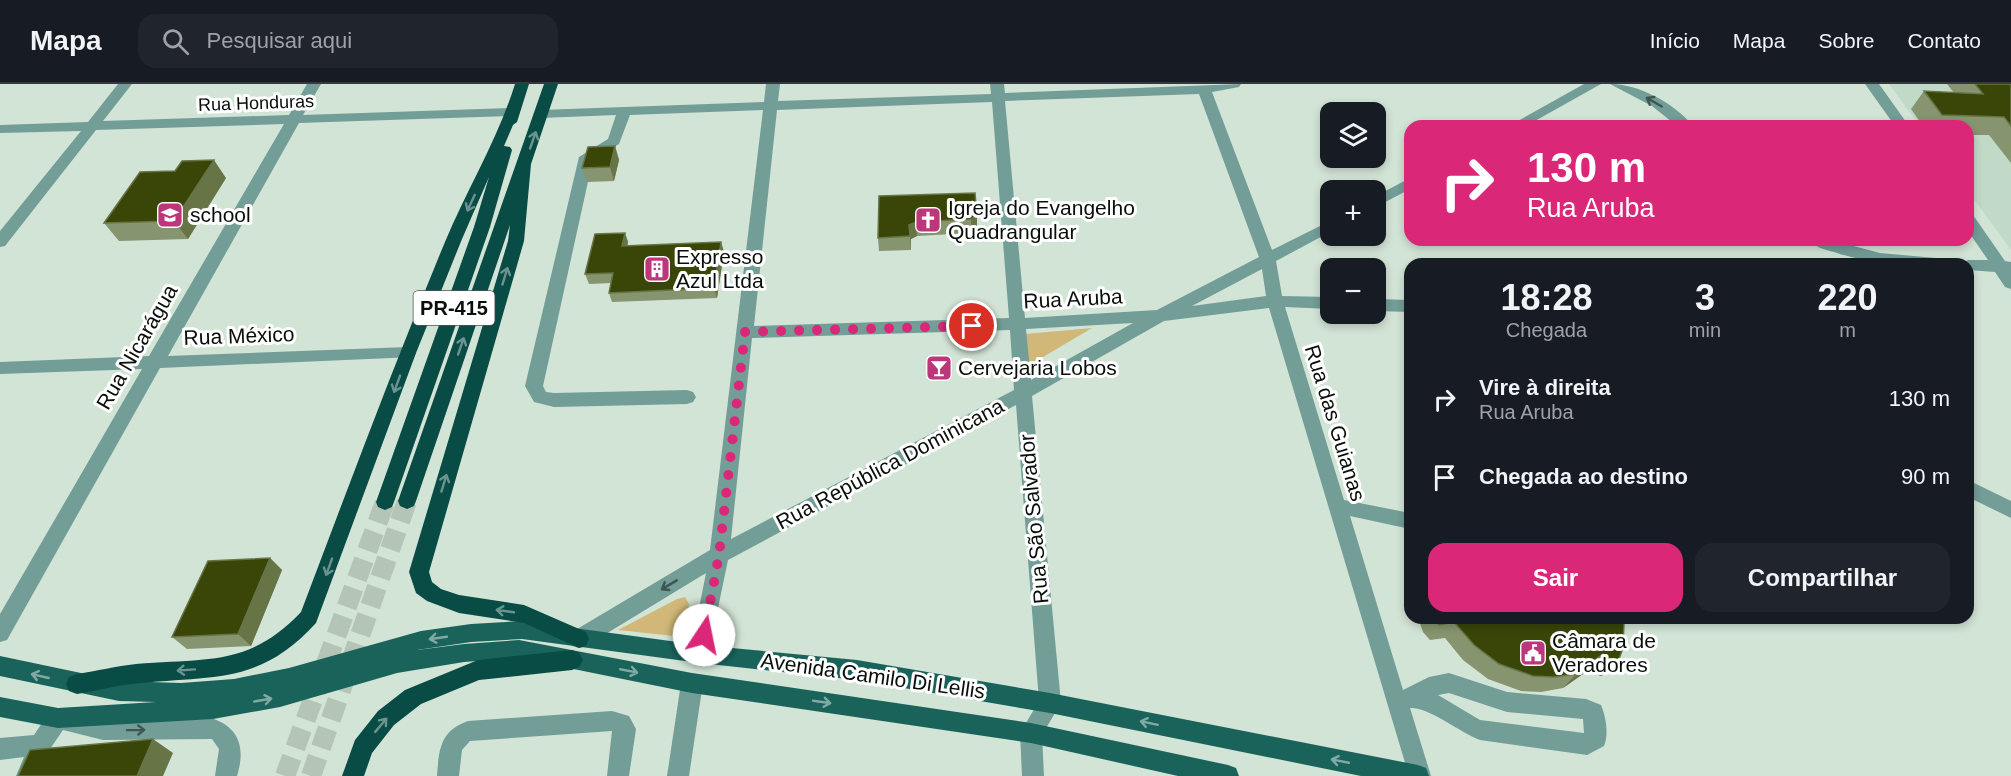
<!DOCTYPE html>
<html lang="pt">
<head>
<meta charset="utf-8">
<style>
	:root { --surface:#171b24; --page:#20242c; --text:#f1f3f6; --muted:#9ea1a6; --line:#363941; --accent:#db2777 }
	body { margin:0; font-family:Helvetica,sans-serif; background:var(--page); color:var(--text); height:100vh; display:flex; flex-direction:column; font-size:22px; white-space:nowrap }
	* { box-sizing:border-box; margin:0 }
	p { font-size:20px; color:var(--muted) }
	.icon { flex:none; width:33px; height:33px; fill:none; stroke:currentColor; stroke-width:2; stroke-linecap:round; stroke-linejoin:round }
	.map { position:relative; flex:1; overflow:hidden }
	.details { position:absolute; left:1404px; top:174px; width:570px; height:366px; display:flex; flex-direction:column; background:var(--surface); border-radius:18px; box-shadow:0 3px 9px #0003 }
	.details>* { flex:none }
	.hud { position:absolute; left:1404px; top:36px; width:570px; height:126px; border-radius:18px; box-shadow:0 3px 9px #0003; background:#db2777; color:#fff; overflow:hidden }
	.fabs { position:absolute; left:1320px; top:18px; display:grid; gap:12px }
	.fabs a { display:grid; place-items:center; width:66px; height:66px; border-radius:12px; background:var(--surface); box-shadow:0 3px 9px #0003; font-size:30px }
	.pin { position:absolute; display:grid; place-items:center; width:51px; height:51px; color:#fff; margin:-26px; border:3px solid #fff; border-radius:50%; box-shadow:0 2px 6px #0007 }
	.me { position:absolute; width:66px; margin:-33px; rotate:11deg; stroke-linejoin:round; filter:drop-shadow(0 0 4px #0008) }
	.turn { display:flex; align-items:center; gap:21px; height:126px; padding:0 24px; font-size:27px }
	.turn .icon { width:78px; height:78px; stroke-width:2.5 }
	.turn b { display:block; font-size:42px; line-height:51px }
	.eta { display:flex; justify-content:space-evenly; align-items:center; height:102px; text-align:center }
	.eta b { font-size:36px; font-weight:700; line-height:42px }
	.cta { display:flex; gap:12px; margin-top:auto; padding:12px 24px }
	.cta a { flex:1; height:69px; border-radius:18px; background:var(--accent); color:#fff; font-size:24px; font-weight:700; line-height:69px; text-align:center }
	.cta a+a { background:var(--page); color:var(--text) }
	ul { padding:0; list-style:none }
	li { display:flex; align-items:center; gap:18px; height:78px; padding:0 24px }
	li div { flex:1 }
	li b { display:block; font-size:22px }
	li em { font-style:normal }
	header { display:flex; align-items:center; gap:36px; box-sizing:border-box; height:84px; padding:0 30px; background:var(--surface); border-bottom:2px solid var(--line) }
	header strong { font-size:28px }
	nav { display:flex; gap:33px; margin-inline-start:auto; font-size:21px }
	.search { width:420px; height:54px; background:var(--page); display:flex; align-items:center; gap:15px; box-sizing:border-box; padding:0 21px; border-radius:18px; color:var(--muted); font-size:22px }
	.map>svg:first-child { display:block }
	.built { fill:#c1d9c7 }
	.green { fill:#d1b878 }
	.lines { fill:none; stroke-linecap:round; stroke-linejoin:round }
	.highway-tunnel { stroke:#b4c4b7; stroke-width:20; stroke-dasharray:20 10; stroke-linecap:butt }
	.minor { fill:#739d97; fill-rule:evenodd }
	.major { fill:#1a635b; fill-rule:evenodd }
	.highway { fill:#094b45; fill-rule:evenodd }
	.wall { fill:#86956f }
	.shaded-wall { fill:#677546 }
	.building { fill:#394608; stroke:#677546; stroke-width:1.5 }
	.oneway { stroke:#3e5650 }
	.oneway2 { stroke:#6b938f }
	.oneway3 { stroke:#81a9a5 }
	.route { stroke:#db2777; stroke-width:10; stroke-dasharray:0 18 }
	.labels { text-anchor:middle; stroke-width:6; stroke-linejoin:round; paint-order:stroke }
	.far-street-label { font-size:18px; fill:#080e0a; stroke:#fff }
	.shield { fill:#fff; stroke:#525654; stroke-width:1.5 }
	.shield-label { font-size:20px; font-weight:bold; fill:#080e0a }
	.poi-label { font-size:21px; fill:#080e0a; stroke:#fff; text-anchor:start }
	.street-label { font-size:21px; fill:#080e0a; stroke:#fff }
</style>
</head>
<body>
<header>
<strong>Mapa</strong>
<div class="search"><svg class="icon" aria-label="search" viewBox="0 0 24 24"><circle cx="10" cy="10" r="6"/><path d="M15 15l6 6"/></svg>Pesquisar aqui</div>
<nav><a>Início</a><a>Mapa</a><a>Sobre</a><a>Contato</a></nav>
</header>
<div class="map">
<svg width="2011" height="692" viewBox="0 0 2011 692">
	<rect width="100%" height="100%" fill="#d2e4d6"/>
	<path class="built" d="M 1889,0 L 2011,0 L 2011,166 L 1968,107 L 1968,42 L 1920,42 Z"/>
	<path class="green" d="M 1092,244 L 1028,282 L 1025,250 Z
		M 685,513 L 689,520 L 683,553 L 618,546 L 677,515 Z"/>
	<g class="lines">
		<path class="highway-tunnel" d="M 285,692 L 385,418
			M 311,692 L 407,417"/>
		<path class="minor" d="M 118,0 L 132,0 L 103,37 L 289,31 L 307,0 L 321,0 L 303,31 L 512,24 L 519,28 L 512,32 L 299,39 L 168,272 L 408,263 L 414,265 L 416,269 L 414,273 L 160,284 L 7,556 L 0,558 L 0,530 L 142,285 L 0,290 L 0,278 L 149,272 L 284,40 L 96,46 L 5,162 L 0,163 L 0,147 L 81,47 L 0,49 L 0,41 L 88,38 Z
			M 766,0 L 780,0 L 778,17 L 991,10 L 990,0 L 1004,0 L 1005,9 L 1241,0 L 1239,3 L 1212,8 L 1272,166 L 1330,137 L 1330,148 L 1276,177 L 1282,212 L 1330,213 L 1330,225 L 1285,223 L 1344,416 L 1410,429 L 1410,445 L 1350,432 L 1403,606 L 1429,593 L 1449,589 L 1507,608 L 1586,615 L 1601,621 C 1606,633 1609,650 1604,662 L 1587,671 L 1480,656 C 1461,649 1429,623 1410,624 L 1431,692 L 1409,692 L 1269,224 L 1164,237 L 1032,312 L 1061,619 L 1042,651 L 1044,692 L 1022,692 L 1020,649 L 1039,617 L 1016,321 L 728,476 L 707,577 L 700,579 L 693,577 L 690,570 L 706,489 L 586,562 L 579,564 L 572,562 L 569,555 L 572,548 L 710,466 L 763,26 L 630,31 L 619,60 L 593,75 L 543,302 L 546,308 L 554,309 L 687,306 L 693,308 L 696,313 L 693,318 L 687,320 L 554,323 L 534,318 L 525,302 L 579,73 L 608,55 L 616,31 L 541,34 L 534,30 L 541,26 L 764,18 ZM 1199,10 L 1259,173 L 1157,226 L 1025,234 L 1005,17 ZM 992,18 L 1009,234 L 754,242 L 777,26 ZM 1262,185 L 1266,212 L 1192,222 ZM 1133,239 L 1031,296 L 1026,245 ZM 1010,246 L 1014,306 L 731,455 L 752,254 ZM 1449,609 L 1507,628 L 1583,635 L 1584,649 L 1480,636 L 1438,611 Z
			M 1584,0 L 1601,0 L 1526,42 L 1509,42 Z
			M 1610,0 C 1639,0 1674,19 1693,42 L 1677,42 L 1652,22 Z
			M 1865,0 L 1879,0 L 1909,42 L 1895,42 Z
			M 1410,94 L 1410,105 L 1376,123 L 1376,112 Z
			M 1968,130 L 1973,131 L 2005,177 L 2011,178 L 2011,205 L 2005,203 L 1995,188 L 1968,186 L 1968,180 L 1961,180 L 1968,176 L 1988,176 L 1968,147 Z
			M 1809,156 L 1831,156 L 1880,169 L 1947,175 L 1953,176 L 1955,180 C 1912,180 1875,182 1834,168 C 1826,166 1814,163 1809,156 Z
			M 1376,215 L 1410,216 L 1410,228 L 1376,227 Z
			M 1968,396 L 2011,417 L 2011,434 L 1968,413 Z
			M 692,589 L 700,592 L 703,599 L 689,692 L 667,692 L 681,599 L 684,592 Z
			M 58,624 L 103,636 L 214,635 C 241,645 245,666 237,692 L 215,692 L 219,665 L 212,655 L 103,656 L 63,646 L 48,668 L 38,692 L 16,692 L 24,673 L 0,676 L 0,654 L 34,651 L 50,627 Z
			M 612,627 L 629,632 L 636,645 L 629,692 L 607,692 L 612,647 L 470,657 L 462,666 L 459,692 L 437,692 C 439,665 440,647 468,637 Z"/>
		<path class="major" d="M 522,537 L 700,561 L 857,576 L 1050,609 L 1418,681 L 1426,684 L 1429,692 L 1361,692 L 1050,629 L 857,596 L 700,579 L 522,555 L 471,558 L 417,566 L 464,560 L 519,556 L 692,589 L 1031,639 L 1228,681 L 1236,684 L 1239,692 L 1178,692 L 1031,659 L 692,609 L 519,574 L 464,578 L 397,589 L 280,623 L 213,635 L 58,644 L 0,633 L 0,613 L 58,624 L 156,618 L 119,617 L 0,592 L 0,572 L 119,597 L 181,599 L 234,595 L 289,584 L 421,547 L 471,540 Z"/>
		<path class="highway" d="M 515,0 L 529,0 L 517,38 L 513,41 L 504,62 L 510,63 L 512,66 L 490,143 L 394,418 L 392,423 L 385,426 L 378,423 L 376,418 L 474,143 L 489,93 L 462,155 L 416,269 L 316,539 C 258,603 209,591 131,600 C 113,602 95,607 77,610 L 69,607 L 66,600 L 69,593 L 77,590 C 97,587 116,582 136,580 C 206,574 249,583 301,528 C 348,404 394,280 445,158 C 467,105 498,55 515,0 Z
			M 544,0 L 558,0 L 531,80 L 524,157 L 429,488 L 432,498 L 441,505 L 459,511 L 524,521 L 586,548 L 589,555 L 586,562 L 579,564 L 524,539 L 459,529 L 427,517 L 416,509 L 409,488 L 508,157 L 510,141 L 416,417 L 414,422 L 407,425 L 400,422 L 398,417 Z
			M 572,566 L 579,569 L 583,576 L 579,583 L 572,586 L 479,596 L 421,620 L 394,641 L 372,669 L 364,692 L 342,692 L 355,656 L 378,627 L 405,606 L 478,576 Z"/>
	</g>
	<path class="wall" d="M 1947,0 L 2011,0 L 2011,79 L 1989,51 L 1968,51 L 1968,42 L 1923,42 L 1911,25 L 1924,7 L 1954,9 Z
		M 615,62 L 619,76 L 614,97 L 587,98 L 582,84 Z
		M 175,87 L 226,94 L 188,155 L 119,157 L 104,139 Z
		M 879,112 L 977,132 L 977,146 L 971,149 L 917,152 L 911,155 L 911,166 L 879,167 L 878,154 Z
		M 625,149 L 628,158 L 627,162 L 721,158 L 724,168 L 717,214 L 612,218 L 609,209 L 611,199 L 589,200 L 585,190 Z
		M 270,474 L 282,486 L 251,562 L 187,565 L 172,553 Z
		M 1418,534 L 1623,534 L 1619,575 L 1606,590 L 1600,592 L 1590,585 L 1563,604 L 1541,608 L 1521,607 L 1488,595 L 1463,576 L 1445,554 L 1430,556 L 1423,548 Z"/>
	<path class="shaded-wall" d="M 615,62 L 619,76 L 614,97 L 610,83 Z
		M 214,76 L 226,94 L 188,155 L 174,137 Z
		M 977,132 L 977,146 L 971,149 L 971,135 Z
		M 916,138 L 917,152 L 911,155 L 911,166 L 909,141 Z
		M 625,149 L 628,158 L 625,172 L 622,162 Z
		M 721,158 L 724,168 L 717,214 L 714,204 Z
		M 270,474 L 282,486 L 251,562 L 238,550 Z
		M 1603,570 L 1590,585 L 1563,604 L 1576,590 Z
		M 1619,575 L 1606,590 L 1600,592 L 1613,577 Z
		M 153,655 L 173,669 L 163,692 L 137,692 Z"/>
	<path class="building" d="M 1975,0 L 2011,0 L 2011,42 L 2004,33 L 1942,31 L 1924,7 L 1983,10 Z
		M 615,62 L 610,83 L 582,84 L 588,63 Z
		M 214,76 L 174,137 L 104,139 L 140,88 L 175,87 L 182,77 Z
		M 975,109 L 977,132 L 971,135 L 916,138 L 909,141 L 910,152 L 878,154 L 879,112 Z
		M 625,149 L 622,162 L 721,158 L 714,204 L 609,209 L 613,189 L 585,190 L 595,150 Z
		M 270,474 L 238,550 L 172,553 L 208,477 Z
		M 1433,534 L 1623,534 L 1624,538 L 1623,564 L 1619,575 L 1613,577 L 1603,570 L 1576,590 L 1554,593 L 1533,592 L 1499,580 L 1474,561 L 1454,538 L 1439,541 Z
		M 153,655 L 137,692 L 18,692 L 30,666 Z"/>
	<defs><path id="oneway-shaft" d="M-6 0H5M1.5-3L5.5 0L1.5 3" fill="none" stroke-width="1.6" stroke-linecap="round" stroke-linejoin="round" transform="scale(1.5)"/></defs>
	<g class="oneway">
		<use href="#oneway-shaft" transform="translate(1654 18) rotate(-150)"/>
		<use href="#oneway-shaft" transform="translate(669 501) rotate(149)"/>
		<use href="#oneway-shaft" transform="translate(136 646) rotate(-1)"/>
	</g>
	<g class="oneway2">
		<use href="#oneway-shaft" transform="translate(533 56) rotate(-71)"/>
		<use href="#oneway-shaft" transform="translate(471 119) rotate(115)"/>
		<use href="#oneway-shaft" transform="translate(505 192) rotate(-73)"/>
		<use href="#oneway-shaft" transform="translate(461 262) rotate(-71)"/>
		<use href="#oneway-shaft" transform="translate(397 300) rotate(110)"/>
		<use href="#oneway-shaft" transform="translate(444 399) rotate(-73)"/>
		<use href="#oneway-shaft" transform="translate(329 483) rotate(110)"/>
		<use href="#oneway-shaft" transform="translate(505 527) rotate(-172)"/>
		<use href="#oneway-shaft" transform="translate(186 586) rotate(176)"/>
		<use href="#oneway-shaft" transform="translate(381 641) rotate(-50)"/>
	</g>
	<g class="oneway3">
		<use href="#oneway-shaft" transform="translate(438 554) rotate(172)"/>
		<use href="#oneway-shaft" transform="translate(629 587) rotate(11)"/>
		<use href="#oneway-shaft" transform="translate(40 592) rotate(-167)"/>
		<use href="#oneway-shaft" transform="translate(263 616) rotate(-10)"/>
		<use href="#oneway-shaft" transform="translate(822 618) rotate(8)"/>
		<use href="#oneway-shaft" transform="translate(1149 639) rotate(-168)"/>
		<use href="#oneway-shaft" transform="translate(1340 677) rotate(-169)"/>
	</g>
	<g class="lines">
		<path class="route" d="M 704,551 L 719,471 L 745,248 L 972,242"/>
	</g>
	<defs>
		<symbol id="school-square" viewBox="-11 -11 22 22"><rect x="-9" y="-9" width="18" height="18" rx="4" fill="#bc3779" stroke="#fff"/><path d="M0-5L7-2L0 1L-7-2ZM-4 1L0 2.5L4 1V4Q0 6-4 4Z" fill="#fff"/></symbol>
		<symbol id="church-square" viewBox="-11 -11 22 22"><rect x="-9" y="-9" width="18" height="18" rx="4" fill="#bc3779" stroke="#fff"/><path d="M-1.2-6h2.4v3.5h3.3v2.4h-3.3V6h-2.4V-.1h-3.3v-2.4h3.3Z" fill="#fff"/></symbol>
		<symbol id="building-square" viewBox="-11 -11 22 22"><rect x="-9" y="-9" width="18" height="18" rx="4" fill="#bc3779" stroke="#fff"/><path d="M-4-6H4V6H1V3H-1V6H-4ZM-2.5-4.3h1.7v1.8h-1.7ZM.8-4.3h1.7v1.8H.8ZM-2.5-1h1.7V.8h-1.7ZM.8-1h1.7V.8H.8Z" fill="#fff"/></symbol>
		<symbol id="bar-square" viewBox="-11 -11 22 22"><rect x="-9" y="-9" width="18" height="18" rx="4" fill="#bc3779" stroke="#fff"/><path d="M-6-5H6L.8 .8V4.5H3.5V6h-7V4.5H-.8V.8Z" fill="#fff"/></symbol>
		<symbol id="civic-square" viewBox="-11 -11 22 22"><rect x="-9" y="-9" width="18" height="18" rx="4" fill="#bc3779" stroke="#fff"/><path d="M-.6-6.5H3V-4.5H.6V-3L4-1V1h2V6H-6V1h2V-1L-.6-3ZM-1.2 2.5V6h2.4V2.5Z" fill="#fff"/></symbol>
	</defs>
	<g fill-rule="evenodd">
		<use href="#school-square" x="155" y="116" width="30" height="30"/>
		<use href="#church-square" x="913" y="121" width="30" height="30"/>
		<use href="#building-square" x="642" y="170" width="30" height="30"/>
		<use href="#bar-square" x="924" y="269" width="30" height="30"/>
		<use href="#civic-square" x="1518" y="554" width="30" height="30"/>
	</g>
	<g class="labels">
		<g class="far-street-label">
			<text transform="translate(256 19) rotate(-2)" y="6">Rua Honduras</text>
		</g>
		<rect class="shield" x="413.5" y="207" width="81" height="34" rx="4.5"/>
		<g class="shield-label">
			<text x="454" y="231">PR-415</text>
		</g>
		<g class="poi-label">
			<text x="948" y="131">Igreja do Evangelho<tspan x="948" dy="24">Quadrangular</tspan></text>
			<text x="190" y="138">school</text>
			<text x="676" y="180">Expresso<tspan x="676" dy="24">Azul Ltda</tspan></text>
			<text x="958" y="291">Cervejaria Lobos</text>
			<text x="1552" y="564">Câmara de<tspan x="1552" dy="24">Veradores</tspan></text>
		</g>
		<g class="street-label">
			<text transform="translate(1073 215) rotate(-3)" y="7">Rua Aruba</text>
			<text transform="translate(239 252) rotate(-2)" y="7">Rua México</text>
			<text transform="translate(137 263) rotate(-60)" y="7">Rua Nicarágua</text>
			<text transform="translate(1335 339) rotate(73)" y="7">Rua das Guianas</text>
			<text transform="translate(890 380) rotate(-28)" y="7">Rua República Dominicana</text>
			<text transform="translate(1034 435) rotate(-95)" y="7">Rua São Salvador</text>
			<text transform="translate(873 592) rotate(8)" y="7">Avenida Camilo Di Lellis</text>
		</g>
	</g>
</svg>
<div class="fabs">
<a><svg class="icon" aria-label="layers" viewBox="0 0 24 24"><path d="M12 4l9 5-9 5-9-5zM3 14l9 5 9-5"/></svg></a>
<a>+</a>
<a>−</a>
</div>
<div class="pin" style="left:972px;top:242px;background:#d93025"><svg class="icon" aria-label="arrive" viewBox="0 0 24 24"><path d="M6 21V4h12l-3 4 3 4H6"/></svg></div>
<svg class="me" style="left:704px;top:551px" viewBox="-20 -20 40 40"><circle r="19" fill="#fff"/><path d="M0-13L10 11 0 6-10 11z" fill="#db2777"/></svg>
<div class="hud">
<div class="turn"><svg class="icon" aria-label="right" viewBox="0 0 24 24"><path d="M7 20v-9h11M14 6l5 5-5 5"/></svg><div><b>130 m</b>Rua Aruba</div></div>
</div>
<section class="details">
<div class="eta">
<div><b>18:28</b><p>Chegada</p></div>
<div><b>3</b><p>min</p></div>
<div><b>220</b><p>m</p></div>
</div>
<ul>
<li><svg class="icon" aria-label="right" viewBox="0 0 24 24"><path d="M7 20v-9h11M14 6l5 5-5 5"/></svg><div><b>Vire à direita</b><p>Rua Aruba</p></div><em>130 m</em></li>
<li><svg class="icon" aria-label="arrive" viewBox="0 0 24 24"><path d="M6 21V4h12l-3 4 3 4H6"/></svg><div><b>Chegada ao destino</b></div><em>90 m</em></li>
</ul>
<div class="cta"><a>Sair</a><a>Compartilhar</a></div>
</section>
</div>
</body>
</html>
